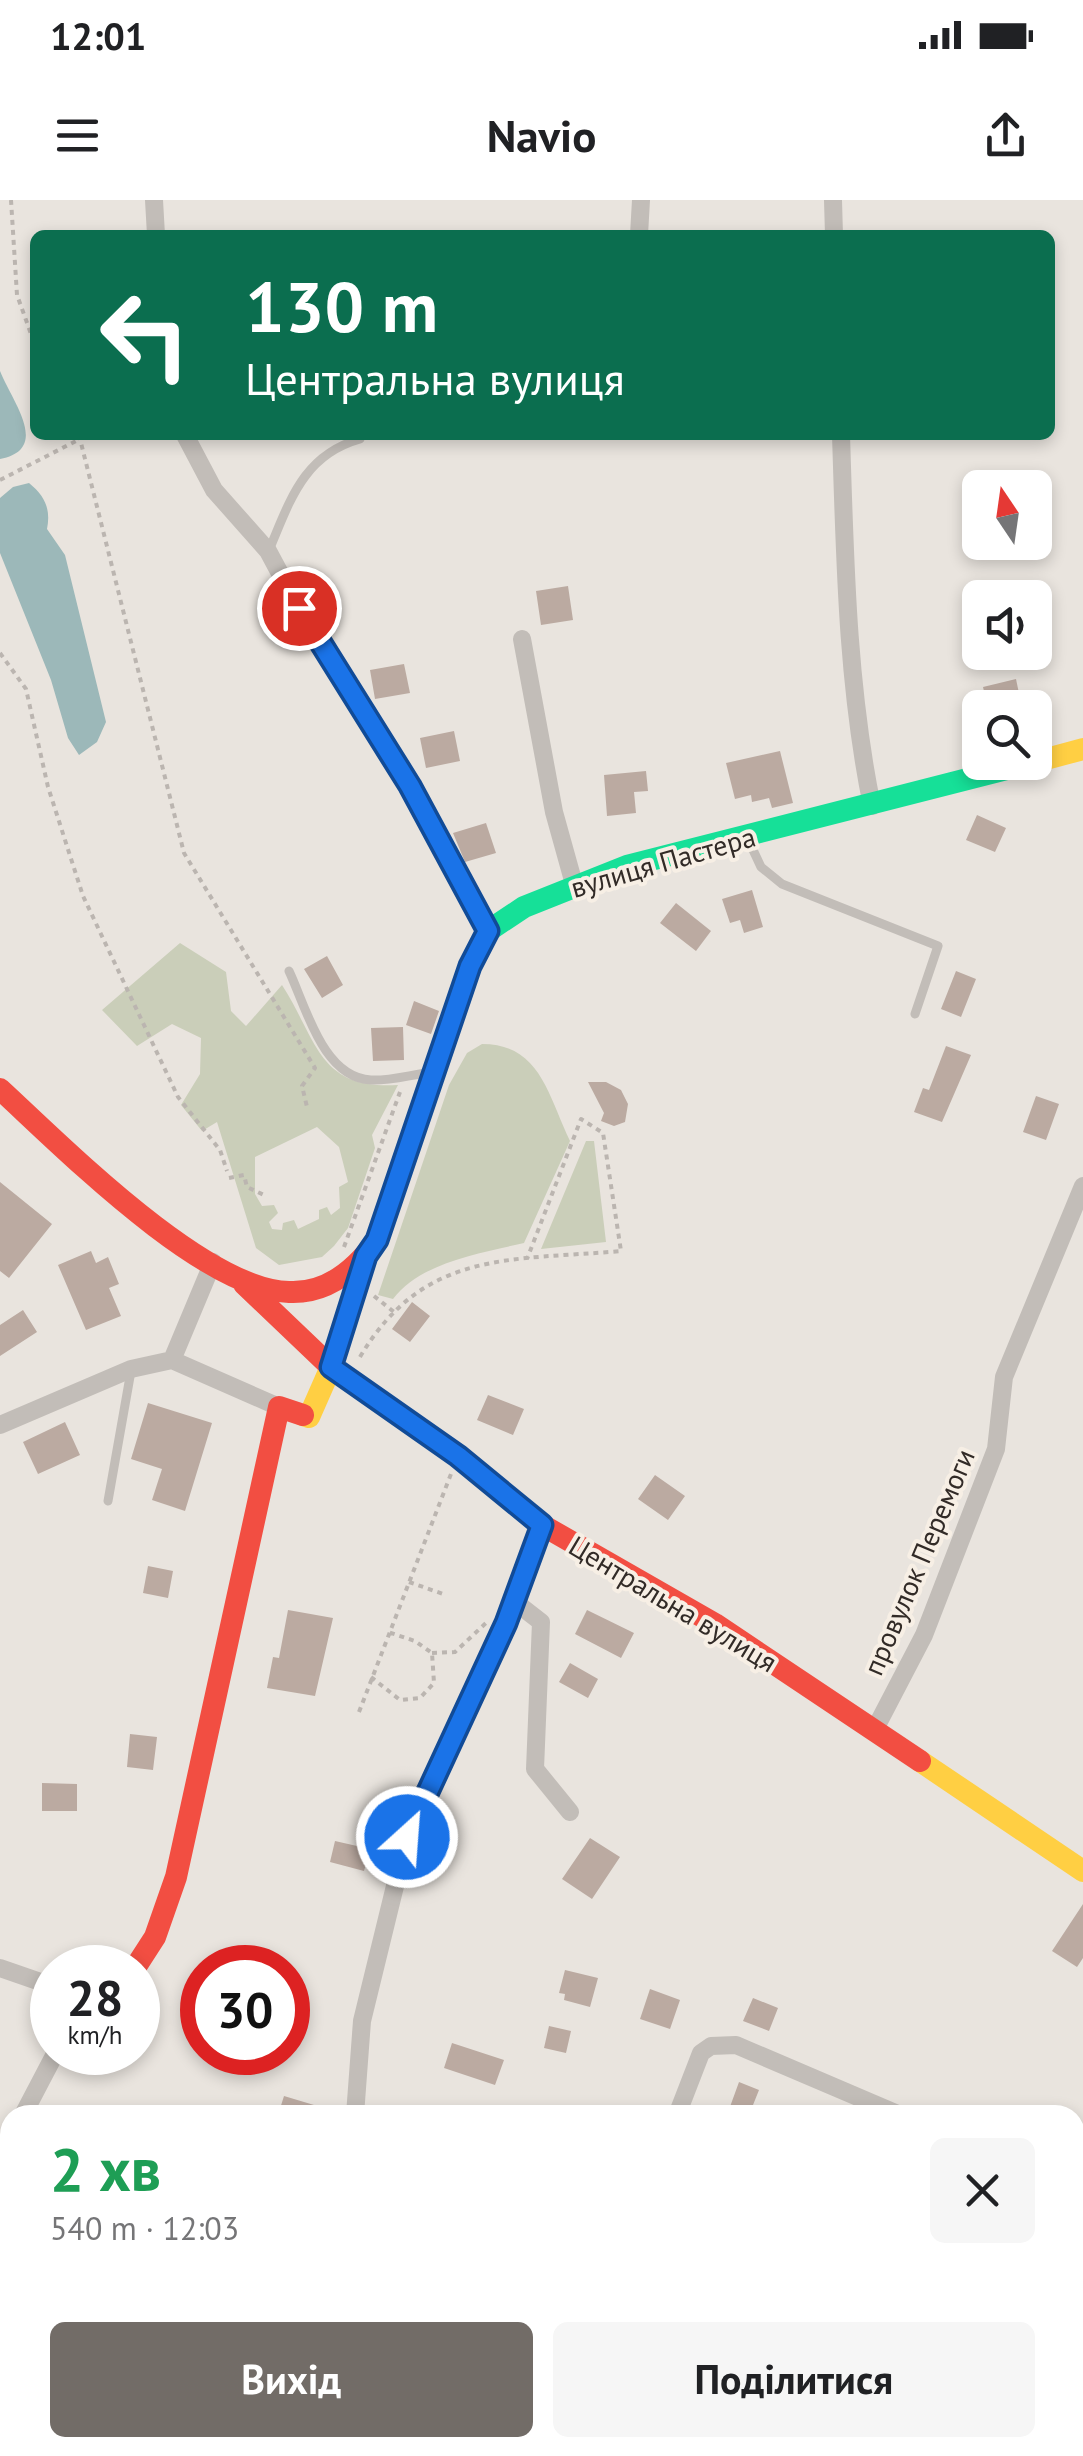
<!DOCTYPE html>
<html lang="uk">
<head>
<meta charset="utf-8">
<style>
	:root { --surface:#fff; --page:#f6f6f6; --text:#202124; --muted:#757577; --accent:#726c67 }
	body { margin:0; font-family:"PT Sans",sans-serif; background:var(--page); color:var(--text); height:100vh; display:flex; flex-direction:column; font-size:38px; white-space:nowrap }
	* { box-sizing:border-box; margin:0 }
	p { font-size:32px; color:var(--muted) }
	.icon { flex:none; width:55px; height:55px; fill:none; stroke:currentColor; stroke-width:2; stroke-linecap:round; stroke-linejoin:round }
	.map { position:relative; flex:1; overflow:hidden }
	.panel { position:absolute; left:0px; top:1905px; width:1085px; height:352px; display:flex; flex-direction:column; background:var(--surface); border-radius:30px 30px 0 0; box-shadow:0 5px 15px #0003 }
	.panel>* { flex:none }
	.hud { position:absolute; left:30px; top:30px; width:1025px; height:210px; border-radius:15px; box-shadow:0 5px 15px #0003; background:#0b6e4f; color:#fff; overflow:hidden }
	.needle { width:65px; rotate:347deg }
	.buttons { position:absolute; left:962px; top:270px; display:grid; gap:20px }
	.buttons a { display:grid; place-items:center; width:90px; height:90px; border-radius:15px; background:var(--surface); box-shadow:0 5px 15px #0003; font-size:50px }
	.speed { position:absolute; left:30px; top:1745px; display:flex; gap:20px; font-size:50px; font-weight:700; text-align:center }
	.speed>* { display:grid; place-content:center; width:130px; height:130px; border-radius:50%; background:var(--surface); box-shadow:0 5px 15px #0003; line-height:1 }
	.speed small { font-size:25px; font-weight:400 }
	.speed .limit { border:15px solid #d22; background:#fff; color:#111 }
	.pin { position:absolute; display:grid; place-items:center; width:85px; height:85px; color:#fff; margin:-42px; border:5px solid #fff; border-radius:50%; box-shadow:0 2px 10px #0007 }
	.me { position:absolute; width:110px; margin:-55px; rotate:26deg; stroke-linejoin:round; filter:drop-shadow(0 0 8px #0008) }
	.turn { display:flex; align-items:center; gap:35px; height:210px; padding:0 50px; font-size:45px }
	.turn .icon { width:130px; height:130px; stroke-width:2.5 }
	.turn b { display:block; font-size:70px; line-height:85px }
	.round { display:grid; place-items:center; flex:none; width:105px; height:105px; border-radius:15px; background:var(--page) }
	.head { display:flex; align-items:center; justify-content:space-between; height:170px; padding:0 50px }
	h1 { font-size:60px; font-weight:600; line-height:75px; color:#1e9e55 }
	.cta { display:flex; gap:20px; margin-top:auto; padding:20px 50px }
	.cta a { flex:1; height:115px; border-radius:15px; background:var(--accent); color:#fff; font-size:40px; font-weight:600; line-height:115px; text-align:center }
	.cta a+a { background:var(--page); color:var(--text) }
	.status { display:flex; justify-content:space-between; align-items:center; height:70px; padding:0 50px; background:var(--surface); direction:ltr }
	.status svg { height:28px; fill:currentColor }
	header { display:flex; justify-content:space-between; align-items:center; height:130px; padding:0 50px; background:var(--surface); font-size:45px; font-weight:600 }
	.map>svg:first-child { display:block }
	.green { fill:#caceb9; fill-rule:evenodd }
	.water { fill:#9cb8b9 }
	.building { fill:#bbaaa1 }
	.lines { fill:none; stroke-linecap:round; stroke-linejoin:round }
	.path { stroke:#bbb5b0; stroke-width:4; stroke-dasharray:5 5; stroke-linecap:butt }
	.lane { stroke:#c2bdb8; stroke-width:9 }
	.street { stroke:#c2bdb8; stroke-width:18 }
	.fast { stroke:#16e098; stroke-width:22 }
	.slow { stroke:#ffcf43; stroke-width:22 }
	.jam { stroke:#f24e42; stroke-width:22 }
	.route-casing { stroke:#114b97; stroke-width:25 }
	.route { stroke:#1a73e8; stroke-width:18 }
	.labels { text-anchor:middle; stroke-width:8; stroke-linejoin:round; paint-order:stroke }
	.street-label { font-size:28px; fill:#322b27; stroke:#f7efe5 }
</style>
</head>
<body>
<div class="status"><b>12:01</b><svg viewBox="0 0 49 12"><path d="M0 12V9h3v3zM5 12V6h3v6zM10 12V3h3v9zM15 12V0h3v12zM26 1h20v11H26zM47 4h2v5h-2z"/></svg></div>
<header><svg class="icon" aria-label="menu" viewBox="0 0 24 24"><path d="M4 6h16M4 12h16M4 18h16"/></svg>Navio<svg class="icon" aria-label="share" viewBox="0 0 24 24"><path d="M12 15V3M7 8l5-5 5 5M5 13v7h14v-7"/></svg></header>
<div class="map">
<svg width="1083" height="2256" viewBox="0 0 1083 2256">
	<rect width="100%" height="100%" fill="#e9e4de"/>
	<path class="green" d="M 180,743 L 226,772 L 231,811 L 246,826 L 282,785 C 318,841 318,890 398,885 L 372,935 L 375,948 L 348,1028 L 334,1046 L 322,1057 L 279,1065 L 256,1048 L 217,922 L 202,931 L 181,905 L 200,874 L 201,838 L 172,824 L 137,846 L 102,810 ZM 317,927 L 339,947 L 348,982 L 339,987 L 340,1008 L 331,1015 L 327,1007 L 319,1010 L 319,1019 L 298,1029 L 294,1020 L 283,1023 L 282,1030 L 272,1029 L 269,1022 L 278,1013 L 274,1005 L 262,1006 L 255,994 L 255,957 Z
		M 482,844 C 540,844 548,895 570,941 L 524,1043 C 481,1053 421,1062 393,1099 L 378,1095 L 449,885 L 467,853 Z
		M 586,941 L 594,941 L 606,1042 L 541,1049 Z"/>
	<path class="water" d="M 0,171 C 13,203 51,249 0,259 Z
		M 29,283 C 45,296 51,309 47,329 L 65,355 L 106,522 L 97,542 L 79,555 L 68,538 L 51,480 L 0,353 L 0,298 L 13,287 Z"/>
	<path class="building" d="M 568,386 L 573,420 L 541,425 L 536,391 Z
		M 404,464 L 410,493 L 375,499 L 370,470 Z
		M 1016,479 L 1022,508 L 988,508 L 983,487 Z
		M 454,531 L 460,561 L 426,568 L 420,538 Z
		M 780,551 L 793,603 L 772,608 L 769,598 L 752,602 L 751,595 L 735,599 L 726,563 Z
		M 646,571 L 648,591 L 634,592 L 636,613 L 607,616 L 604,575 Z
		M 977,615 L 1006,628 L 995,652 L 966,640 Z
		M 486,623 L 496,653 L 465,662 L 453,633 Z
		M 752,690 L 763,727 L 744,733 L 740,720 L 730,723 L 722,699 Z
		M 676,703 L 711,731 L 696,751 L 660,723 Z
		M 327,756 L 343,785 L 322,798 L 304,769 Z
		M 956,771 L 976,779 L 961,817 L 941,809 Z
		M 414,801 L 439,811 L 431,834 L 406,825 Z
		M 403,827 L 404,860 L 373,861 L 371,828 Z
		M 946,846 L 971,855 L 942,922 L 914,912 L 923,888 L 929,890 Z
		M 588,882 L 606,882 L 621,890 L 628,904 L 625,922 L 614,926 L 601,921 L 604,913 Z
		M 1036,896 L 1059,904 L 1046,940 L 1023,932 Z
		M 0,982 L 52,1024 L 9,1078 L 0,1071 Z
		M 91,1051 L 96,1063 L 108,1057 L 119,1084 L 109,1088 L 121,1116 L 86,1130 L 58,1065 Z
		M 412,1102 L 430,1116 L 410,1142 L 392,1129 Z
		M 23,1110 L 37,1132 L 0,1156 L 0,1125 Z
		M 488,1195 L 524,1209 L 513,1235 L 477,1220 Z
		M 148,1203 L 212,1223 L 185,1311 L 152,1300 L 162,1269 L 131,1259 Z
		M 65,1222 L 80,1255 L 38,1274 L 23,1242 Z
		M 655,1275 L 685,1296 L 668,1320 L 638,1299 Z
		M 148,1366 L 173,1371 L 168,1398 L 143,1393 Z
		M 288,1410 L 333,1418 L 315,1496 L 267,1488 L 273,1457 L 279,1458 Z
		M 587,1410 L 634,1433 L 621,1458 L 575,1434 Z
		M 570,1463 L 598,1479 L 588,1498 L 559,1482 Z
		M 130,1534 L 157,1537 L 153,1570 L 127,1567 Z
		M 42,1583 L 77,1584 L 77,1611 L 42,1611 Z
		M 590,1638 L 620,1657 L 592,1699 L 562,1679 Z
		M 335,1641 L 370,1649 L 364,1671 L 330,1662 Z
		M 1083,1704 L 1083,1758 L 1077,1767 L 1052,1751 Z
		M 565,1770 L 598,1778 L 590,1807 L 564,1800 L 565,1794 L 559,1793 Z
		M 650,1789 L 680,1800 L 670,1829 L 640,1819 Z
		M 753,1798 L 778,1808 L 769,1831 L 743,1821 Z
		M 549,1826 L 571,1831 L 566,1853 L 544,1848 Z
		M 452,1843 L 504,1860 L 495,1885 L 444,1868 Z
		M 739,1882 L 759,1890 L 749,1915 L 727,1915 Z
		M 284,1896 L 334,1911 L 333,1915 L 278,1915 Z"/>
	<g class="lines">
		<path class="path" d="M 11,0 L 17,95 L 35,145
			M 79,235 L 184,653 L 315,868 L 302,886 L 307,907
			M 0,280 L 80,239
			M 0,453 L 26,489 L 48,587 L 83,696 L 178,897 L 220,950 L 227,971
			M 229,978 L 244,975 L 247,987 L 266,996
			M 344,1047 L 400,892
			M 374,1096 L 394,1112
			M 360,1157 C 424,1049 510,1061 621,1051 L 603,933 L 581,919 L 527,1059
			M 409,1382 L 446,1395
			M 432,1453 L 455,1452 L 486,1423
			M 371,1477 L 400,1500 L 420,1498 L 434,1483 L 432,1453 L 415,1441 L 388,1432
			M 359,1512 L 451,1274"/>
		<path class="lane" d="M 269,350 C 290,301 303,255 360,239
			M 747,637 L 761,667 L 782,684 L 938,746 L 915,814
			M 289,771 C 306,807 323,878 371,880 C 391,881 413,874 434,872
			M 108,1301 L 131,1171"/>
		<path class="street" d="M 154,0 L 156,35
			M 833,0 L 834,35
			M 639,35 L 641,0
			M 185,235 L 214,290 L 268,351 L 314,437 L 409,586 L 488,731
			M 841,235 C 845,359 847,484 872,606
			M 522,439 L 554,612 L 574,684
			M 213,1062 L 172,1160 L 279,1207
			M 0,1225 L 131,1169 L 172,1160
			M 514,1401 L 541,1422 L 535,1569 L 570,1612
			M 874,1531 L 924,1435 L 996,1249 L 1004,1177 L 1083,986
			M 0,1768 L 52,1786
			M 23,1915 L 56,1852
			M 355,1915 L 362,1821 L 407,1637 L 506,1423 L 542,1325
			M 677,1915 L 701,1853 L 711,1846 L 736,1845 L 900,1915
			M 0,1958 L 10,1939
			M 1075,1993 L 1083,1991
			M 211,2256 L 215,2248
			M 574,2256 L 577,2248
			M 873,2256 L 875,2248"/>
		<path class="fast" d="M 417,922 L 470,767 L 488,731 L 524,707 L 627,666 L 1034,562"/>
		<path class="slow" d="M 1035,562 L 1083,549
			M 303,1215 L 309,1217 L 331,1167 L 366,1058
			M 920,1561 L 1083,1671"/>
		<path class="jam" d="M 0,889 C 63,947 204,1090 289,1092 C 328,1094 356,1069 377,1040 L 417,922
			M 244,1084 L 331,1167 L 458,1255 L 542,1325 L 715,1424 L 920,1561
			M 135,1768 L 155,1737 L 176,1677 L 279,1207 L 303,1215"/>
	</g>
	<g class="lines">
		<defs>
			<path id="route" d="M 299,408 L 410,586 L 488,731 L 470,766 L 377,1040 L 366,1056 L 331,1167 L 458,1256 L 542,1325 L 506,1423 L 407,1637"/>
		</defs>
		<use href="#route" class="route-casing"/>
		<use href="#route" class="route"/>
	</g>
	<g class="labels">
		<g class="street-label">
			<text transform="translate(663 662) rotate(-16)" y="10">вулиця Пастера</text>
			<text transform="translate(919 1362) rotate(-67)" y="10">провулок Перемоги</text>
			<text transform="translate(673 1404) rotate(31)" y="10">Центральна вулиця</text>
		</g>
	</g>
</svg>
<div class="buttons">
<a><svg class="needle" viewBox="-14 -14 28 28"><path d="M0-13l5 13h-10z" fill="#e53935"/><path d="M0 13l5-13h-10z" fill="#757577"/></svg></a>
<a><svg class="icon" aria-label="sound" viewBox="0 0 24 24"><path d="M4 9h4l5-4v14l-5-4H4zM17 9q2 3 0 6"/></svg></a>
<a><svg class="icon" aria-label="search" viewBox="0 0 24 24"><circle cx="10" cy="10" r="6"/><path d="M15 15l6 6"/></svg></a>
</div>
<div class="speed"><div>28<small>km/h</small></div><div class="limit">30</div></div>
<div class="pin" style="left:299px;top:408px;background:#d93025"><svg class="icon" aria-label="arrive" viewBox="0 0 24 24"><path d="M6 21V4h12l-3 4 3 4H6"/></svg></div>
<svg class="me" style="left:407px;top:1637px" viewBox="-20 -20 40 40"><circle r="17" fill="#1a73e8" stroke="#fff" stroke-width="3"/><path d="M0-11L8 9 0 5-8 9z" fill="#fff"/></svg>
<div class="hud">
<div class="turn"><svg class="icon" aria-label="left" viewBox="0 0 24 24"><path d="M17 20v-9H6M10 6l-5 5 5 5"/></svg><div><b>130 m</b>Центральна вулиця</div></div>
</div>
<section class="panel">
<div class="head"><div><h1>2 хв</h1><p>540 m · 12:03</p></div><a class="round"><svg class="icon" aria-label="close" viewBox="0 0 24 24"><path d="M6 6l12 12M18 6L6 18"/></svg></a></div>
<div class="cta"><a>Вихід</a><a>Поділитися</a></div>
</section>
</div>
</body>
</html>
